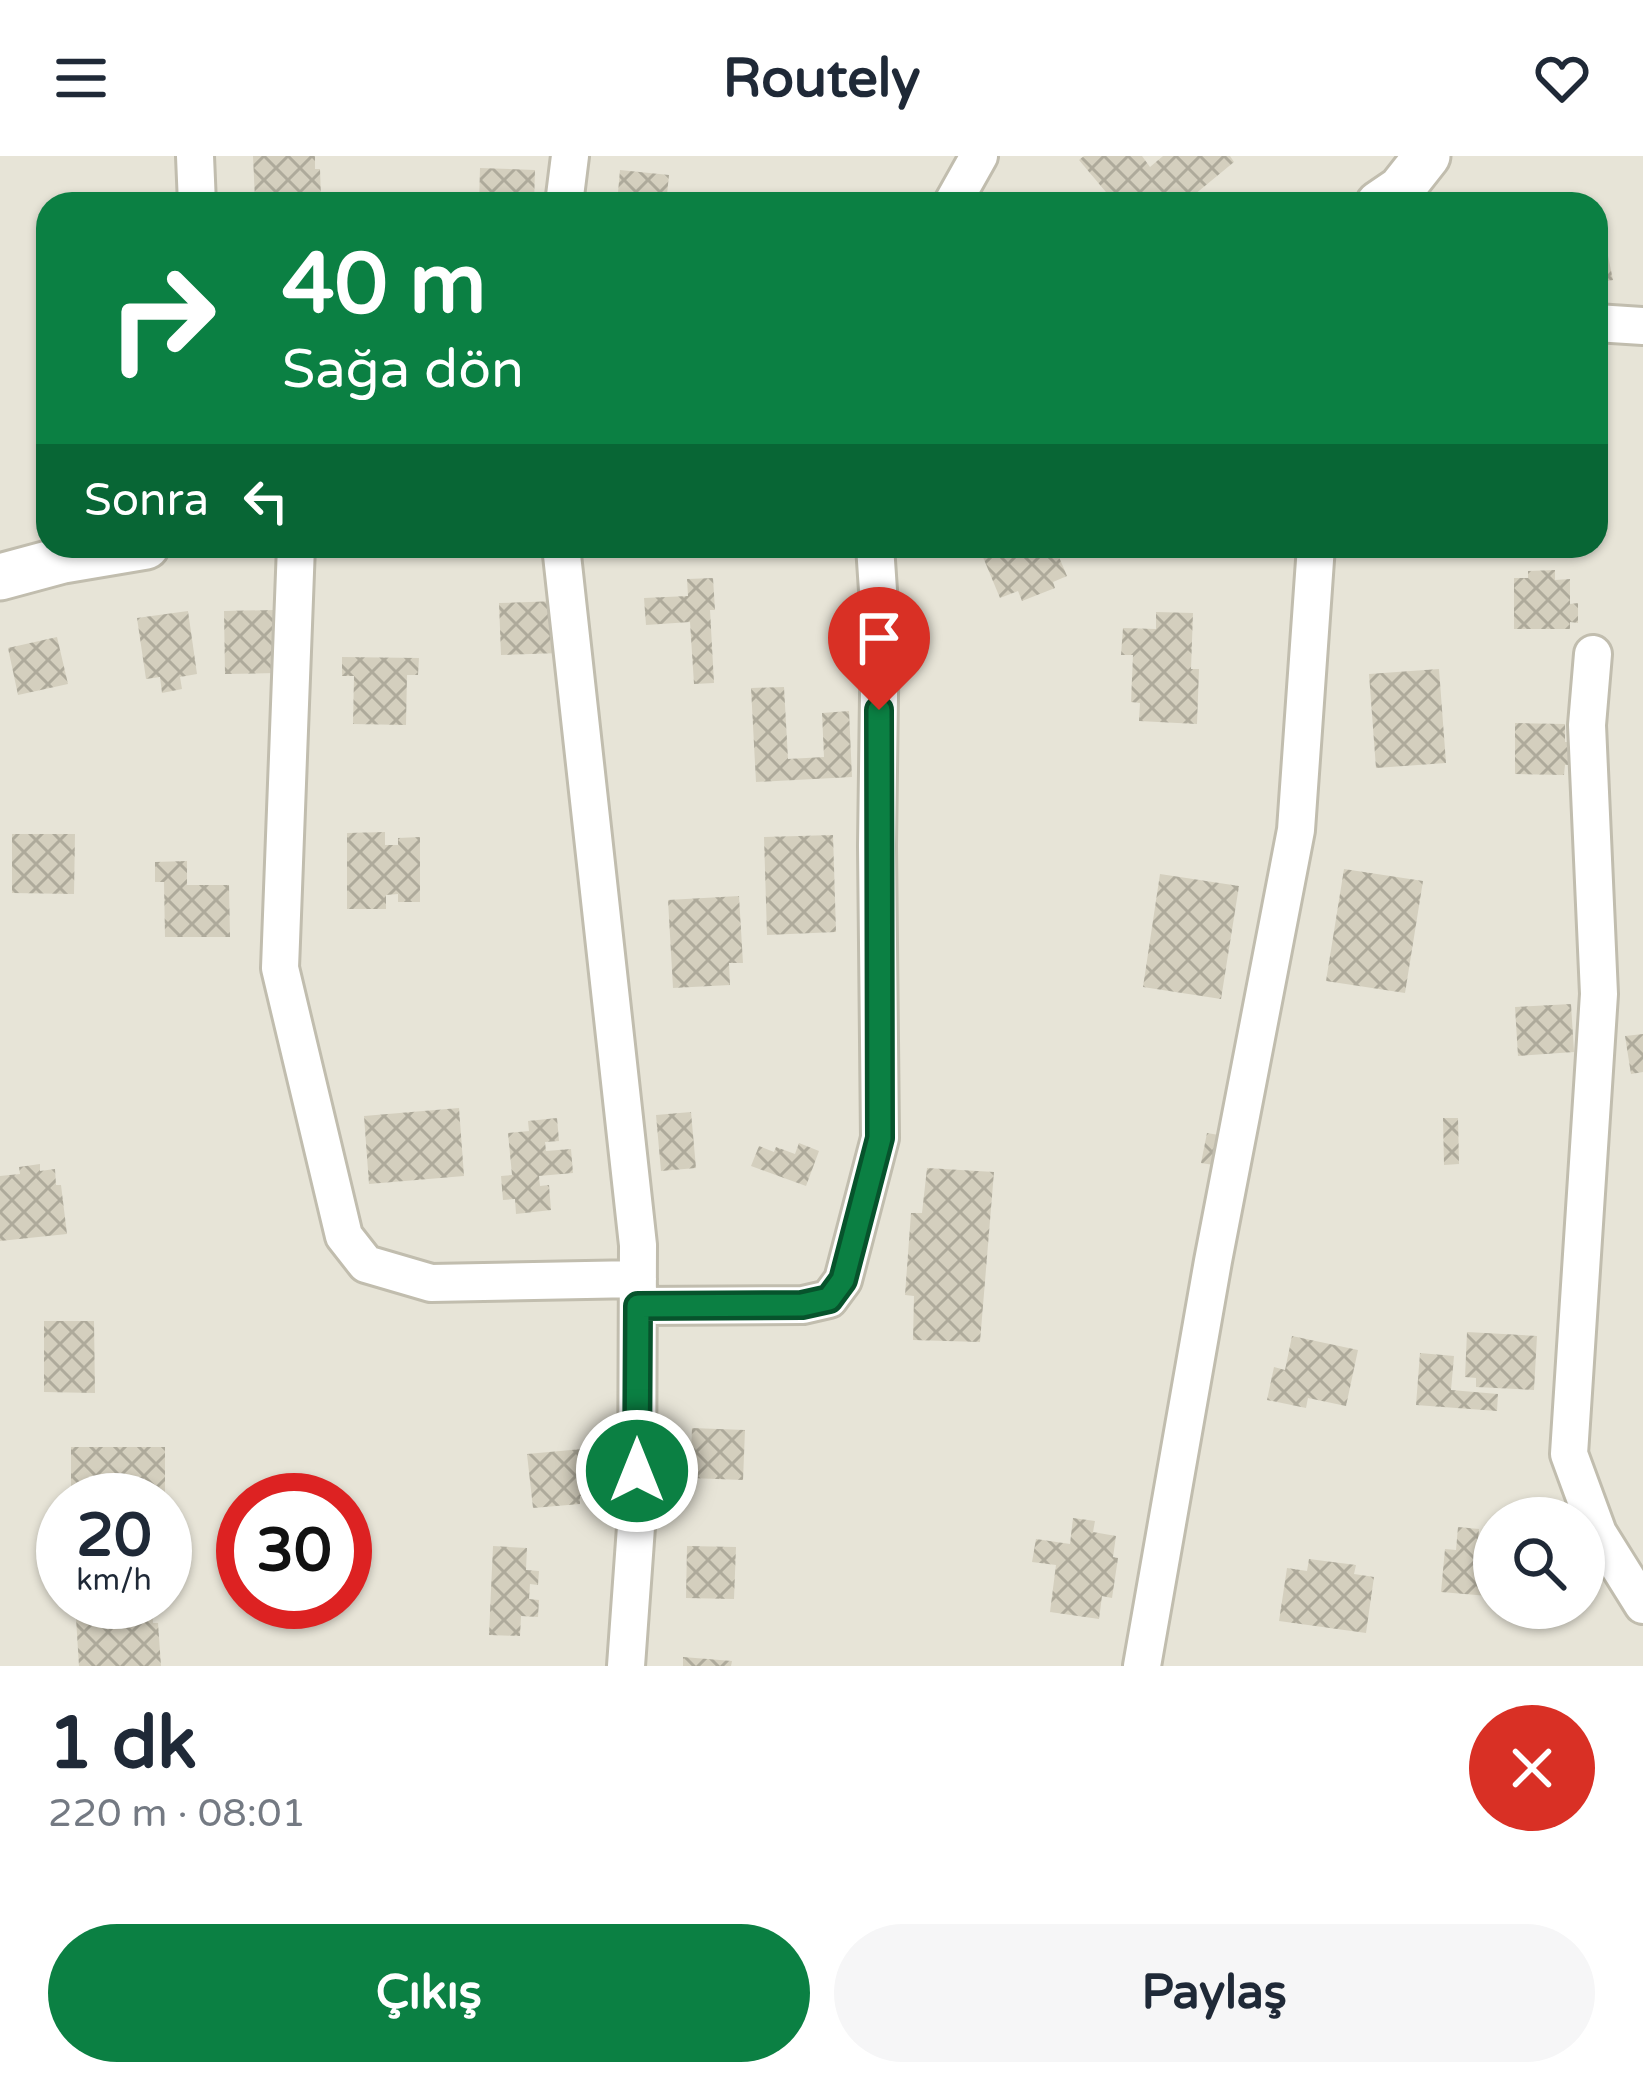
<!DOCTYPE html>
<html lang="tr">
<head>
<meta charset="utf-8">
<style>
	:root { --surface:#fff; --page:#f6f6f7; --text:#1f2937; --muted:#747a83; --accent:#0b8043 }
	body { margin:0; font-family:"Varela Round",sans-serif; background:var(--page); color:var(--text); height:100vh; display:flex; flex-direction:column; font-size:45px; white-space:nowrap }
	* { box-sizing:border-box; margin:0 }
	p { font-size:39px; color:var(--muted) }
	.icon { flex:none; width:66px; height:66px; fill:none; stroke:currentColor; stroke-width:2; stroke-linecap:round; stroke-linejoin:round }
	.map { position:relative; height:1510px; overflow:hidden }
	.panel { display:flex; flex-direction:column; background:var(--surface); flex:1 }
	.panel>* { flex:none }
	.guide { position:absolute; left:36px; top:36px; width:1572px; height:366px; border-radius:36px; box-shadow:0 3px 9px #0004; background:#0b8043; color:#fff; overflow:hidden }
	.controls { position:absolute; left:1473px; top:1341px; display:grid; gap:24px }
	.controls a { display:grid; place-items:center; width:132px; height:132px; border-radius:50%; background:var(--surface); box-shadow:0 3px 9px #0004; font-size:60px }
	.speed { position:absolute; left:36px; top:1317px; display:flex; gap:24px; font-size:60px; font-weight:700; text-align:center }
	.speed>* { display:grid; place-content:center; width:156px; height:156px; border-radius:50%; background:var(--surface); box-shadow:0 3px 9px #0004; line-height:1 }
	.speed small { font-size:30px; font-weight:400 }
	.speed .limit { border:18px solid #d22; background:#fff; color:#111 }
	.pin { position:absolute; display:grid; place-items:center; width:102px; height:102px; color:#fff; margin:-123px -51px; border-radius:50% 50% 50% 0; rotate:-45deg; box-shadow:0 0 12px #0007 }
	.pin .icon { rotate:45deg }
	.me { position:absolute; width:132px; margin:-66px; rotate:0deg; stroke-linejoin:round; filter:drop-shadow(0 0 9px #0008) }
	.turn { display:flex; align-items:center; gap:42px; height:252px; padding:0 48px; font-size:54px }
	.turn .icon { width:156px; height:156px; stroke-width:2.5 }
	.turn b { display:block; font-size:84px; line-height:102px }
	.then { display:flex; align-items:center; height:114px; padding:0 48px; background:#0003; gap:24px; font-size:45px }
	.round { display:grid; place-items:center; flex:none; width:126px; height:126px; border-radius:63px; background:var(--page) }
	.summary { display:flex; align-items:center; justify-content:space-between; height:204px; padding:0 48px }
	h1 { font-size:72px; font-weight:700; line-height:90px }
	.button { display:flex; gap:24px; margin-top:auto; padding:24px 48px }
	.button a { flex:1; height:138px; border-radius:72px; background:var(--accent); color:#fff; font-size:48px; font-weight:700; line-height:138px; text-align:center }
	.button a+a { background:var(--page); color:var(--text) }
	header { display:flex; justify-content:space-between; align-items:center; height:156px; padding:0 48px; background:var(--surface); font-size:54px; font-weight:700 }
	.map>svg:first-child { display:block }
	.residential { fill:#e7e4d7; fill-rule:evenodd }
	.building { fill:url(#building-cross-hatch) }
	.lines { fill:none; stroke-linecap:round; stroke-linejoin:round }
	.minor-casing { stroke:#c1bdae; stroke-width:42 }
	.tertiary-casing { stroke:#c1bdae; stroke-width:51 }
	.minor { stroke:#fff; stroke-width:36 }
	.tertiary { stroke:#fff; stroke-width:45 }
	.route-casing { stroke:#07532c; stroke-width:30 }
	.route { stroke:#0b8043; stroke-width:21 }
</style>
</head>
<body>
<header><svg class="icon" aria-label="menu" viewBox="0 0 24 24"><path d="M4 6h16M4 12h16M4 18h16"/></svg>Routely<svg class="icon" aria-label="heart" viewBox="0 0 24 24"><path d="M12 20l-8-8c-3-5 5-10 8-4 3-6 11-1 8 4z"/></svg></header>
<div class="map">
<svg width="1643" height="1510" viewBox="0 0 1643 1510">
	<defs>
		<pattern id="building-cross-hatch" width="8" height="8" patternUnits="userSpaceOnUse" patternTransform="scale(3)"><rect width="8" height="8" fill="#d4cfbe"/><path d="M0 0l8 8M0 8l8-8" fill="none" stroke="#aeaa9b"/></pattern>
	</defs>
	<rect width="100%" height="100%" fill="#f3f2e8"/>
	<path class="residential" d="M 0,0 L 1643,0 L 1643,1510 L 0,1510 ZM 48,48 L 1596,48 L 1596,390 L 48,390 ZM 63,1344 L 165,1344 L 165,1446 L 63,1446 ZM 243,1344 L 345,1344 L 345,1446 L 243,1446 ZM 1494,1362 L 1584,1362 L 1584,1452 L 1494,1452 Z"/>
	<path class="building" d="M 253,0 L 315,0 L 315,13 L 320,13 L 321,42 L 255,44 Z
		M 1084,0 L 1142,0 L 1150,11 L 1163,0 L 1230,0 L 1234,6 L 1183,48 L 1116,48 L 1079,4 Z
		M 480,12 L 535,14 L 534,48 L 479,48 Z
		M 620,14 L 669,19 L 666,48 L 617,48 Z
		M 1607,95 L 1613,124 L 1596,127 L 1596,97 Z
		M 990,390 L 1069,390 L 1072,396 L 1059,401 L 1067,420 L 1053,426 L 1055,432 L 1022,445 L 1018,435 L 1000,442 L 980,394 Z
		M 1555,414 L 1555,424 L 1570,423 L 1570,448 L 1578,447 L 1578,467 L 1570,466 L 1570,473 L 1514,473 L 1514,422 L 1528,422 L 1528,415 Z
		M 713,422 L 715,454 L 710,454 L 714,527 L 694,528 L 690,466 L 646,469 L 644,442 L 688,440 L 687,423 Z
		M 558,445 L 560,497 L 501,499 L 499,447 Z
		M 275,454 L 276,517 L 225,518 L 224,455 Z
		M 188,455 L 197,518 L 180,521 L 182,533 L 162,537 L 160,521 L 146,523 L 137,462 Z
		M 1156,456 L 1193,457 L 1191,513 L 1199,513 L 1197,568 L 1139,565 L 1140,547 L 1131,546 L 1133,499 L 1121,499 L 1123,472 L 1156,473 Z
		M 57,481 L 68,528 L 18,539 L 8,492 Z
		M 342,501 L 419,502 L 418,519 L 407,519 L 406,569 L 353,568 L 354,520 L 342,520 Z
		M 1439,513 L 1446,607 L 1376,612 L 1369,518 Z
		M 784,531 L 788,603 L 824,601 L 822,557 L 849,555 L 852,621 L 756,626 L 751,532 Z
		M 1515,567 L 1565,568 L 1565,586 L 1570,586 L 1570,609 L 1565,609 L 1564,619 L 1515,618 Z
		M 385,676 L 385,689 L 398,689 L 398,682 L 420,681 L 420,746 L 398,746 L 398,738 L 386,739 L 386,753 L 347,753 L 347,677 Z
		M 12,678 L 75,678 L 74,738 L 12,737 Z
		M 833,679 L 836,776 L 767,779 L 764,681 Z
		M 187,705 L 187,729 L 229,729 L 230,781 L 165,781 L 164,726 L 155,726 L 155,706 Z
		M 1344,713 L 1423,725 L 1405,837 L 1326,825 Z
		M 1160,718 L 1239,730 L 1221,843 L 1143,831 Z
		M 739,740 L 743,807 L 729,807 L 730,829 L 673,832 L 668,744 Z
		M 1571,848 L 1574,896 L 1518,900 L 1515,851 Z
		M 1643,878 L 1643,916 L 1631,918 L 1625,880 Z
		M 459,952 L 464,1020 L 369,1028 L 364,960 Z
		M 691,956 L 696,1012 L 661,1015 L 656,959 Z
		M 557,962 L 559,985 L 545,986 L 546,995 L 571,993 L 573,1017 L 539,1020 L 540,1030 L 549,1029 L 551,1054 L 516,1058 L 515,1043 L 503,1044 L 501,1020 L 512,1019 L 508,977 L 529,975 L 528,965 Z
		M 1443,962 L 1458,962 L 1459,1008 L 1444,1009 Z
		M 1207,977 L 1219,979 L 1214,1009 L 1201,1007 Z
		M 799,987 L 819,995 L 806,1030 L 751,1010 L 759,990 L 774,996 L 776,991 L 795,998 Z
		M 40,1008 L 40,1015 L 55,1013 L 56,1029 L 61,1029 L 67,1078 L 0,1085 L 0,1020 L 20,1018 L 19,1011 Z
		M 927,1012 L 994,1016 L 980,1186 L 913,1184 L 914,1140 L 905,1139 L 911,1057 L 922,1057 Z
		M 44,1165 L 94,1165 L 95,1237 L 44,1236 Z
		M 1467,1176 L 1537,1180 L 1534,1234 L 1476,1231 L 1476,1222 L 1465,1221 Z
		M 1292,1180 L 1358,1194 L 1346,1250 L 1308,1242 L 1306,1252 L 1267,1244 L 1274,1211 L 1285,1214 Z
		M 1420,1197 L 1454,1200 L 1451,1234 L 1498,1238 L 1497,1255 L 1416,1249 Z
		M 692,1272 L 745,1274 L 743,1324 L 690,1322 Z
		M 71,1291 L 165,1291 L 165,1344 L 71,1344 Z
		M 582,1293 L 586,1340 L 580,1340 L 580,1348 L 533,1352 L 527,1298 Z
		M 1073,1362 L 1095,1365 L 1093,1376 L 1116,1380 L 1113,1401 L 1118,1402 L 1112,1442 L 1102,1440 L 1099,1463 L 1050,1456 L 1056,1409 L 1032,1406 L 1036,1383 L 1070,1388 Z
		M 1458,1371 L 1479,1373 L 1478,1385 L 1494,1387 L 1494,1433 L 1488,1432 L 1488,1440 L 1441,1436 L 1445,1393 L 1456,1394 Z
		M 493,1390 L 527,1392 L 526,1414 L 539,1415 L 538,1429 L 530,1428 L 529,1443 L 539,1444 L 538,1461 L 521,1460 L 520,1480 L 489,1479 Z
		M 687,1390 L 736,1391 L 734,1443 L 686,1442 Z
		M 1309,1403 L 1356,1409 L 1354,1418 L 1374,1421 L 1366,1477 L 1279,1465 L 1287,1412 L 1307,1415 Z
		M 75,1446 L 152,1446 L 153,1467 L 158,1467 L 161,1510 L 79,1510 Z
		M 683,1501 L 732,1505 L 731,1510 L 683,1510 Z"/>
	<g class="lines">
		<defs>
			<path id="minor" d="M 195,0 L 197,48
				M 564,48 L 570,0
				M 952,48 L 979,0
				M 1596,167 L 1643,170
				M 296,390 L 280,812 L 344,1080 L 366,1108 L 431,1127 L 638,1123
				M 561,390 L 638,1089 L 637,1357 L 626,1510
				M 1593,498 L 1587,569 L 1599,838 L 1569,1298 L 1598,1377 L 1643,1449
				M 638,1150 L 803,1149 L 829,1143 L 843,1124 L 880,982 L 877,690 L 880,464 L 875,390
				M 1142,1510 L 1213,1105 L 1296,674 L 1316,390"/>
			<path id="tertiary" d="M 1379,48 L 1401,33 L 1427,0
				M 0,421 L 63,404 L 146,390"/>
		</defs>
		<use href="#minor" class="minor-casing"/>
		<use href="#tertiary" class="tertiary-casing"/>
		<use href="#minor" class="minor"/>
		<use href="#tertiary" class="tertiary"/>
	</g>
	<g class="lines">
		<defs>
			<path id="route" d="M 637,1315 L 638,1150 L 802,1149 L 829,1143 L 843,1124 L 880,982 L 879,554"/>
		</defs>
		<use href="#route" class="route-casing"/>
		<use href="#route" class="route"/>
	</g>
</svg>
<div class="controls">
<a><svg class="icon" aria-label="search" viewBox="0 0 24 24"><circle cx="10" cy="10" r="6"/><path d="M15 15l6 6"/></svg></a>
</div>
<div class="speed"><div>20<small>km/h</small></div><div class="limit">30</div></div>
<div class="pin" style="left:879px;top:554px;background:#d93025"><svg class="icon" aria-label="arrive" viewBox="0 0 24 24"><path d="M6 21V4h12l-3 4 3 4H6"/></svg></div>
<svg class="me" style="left:637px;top:1315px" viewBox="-20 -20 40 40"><circle r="17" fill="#0b8043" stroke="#fff" stroke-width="3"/><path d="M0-11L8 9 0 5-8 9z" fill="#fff"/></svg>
<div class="guide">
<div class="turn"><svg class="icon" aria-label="right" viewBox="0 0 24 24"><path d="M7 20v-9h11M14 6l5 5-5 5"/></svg><div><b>40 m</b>Sağa dön</div></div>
<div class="then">Sonra<svg class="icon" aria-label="left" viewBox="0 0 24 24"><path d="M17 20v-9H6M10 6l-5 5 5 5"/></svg></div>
</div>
</div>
<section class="panel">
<div class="summary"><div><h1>1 dk</h1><p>220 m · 08:01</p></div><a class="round" style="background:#d93025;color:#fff"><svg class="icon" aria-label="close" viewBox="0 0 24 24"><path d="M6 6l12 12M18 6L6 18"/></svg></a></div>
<div class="button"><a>Çıkış</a><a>Paylaş</a></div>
</section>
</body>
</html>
